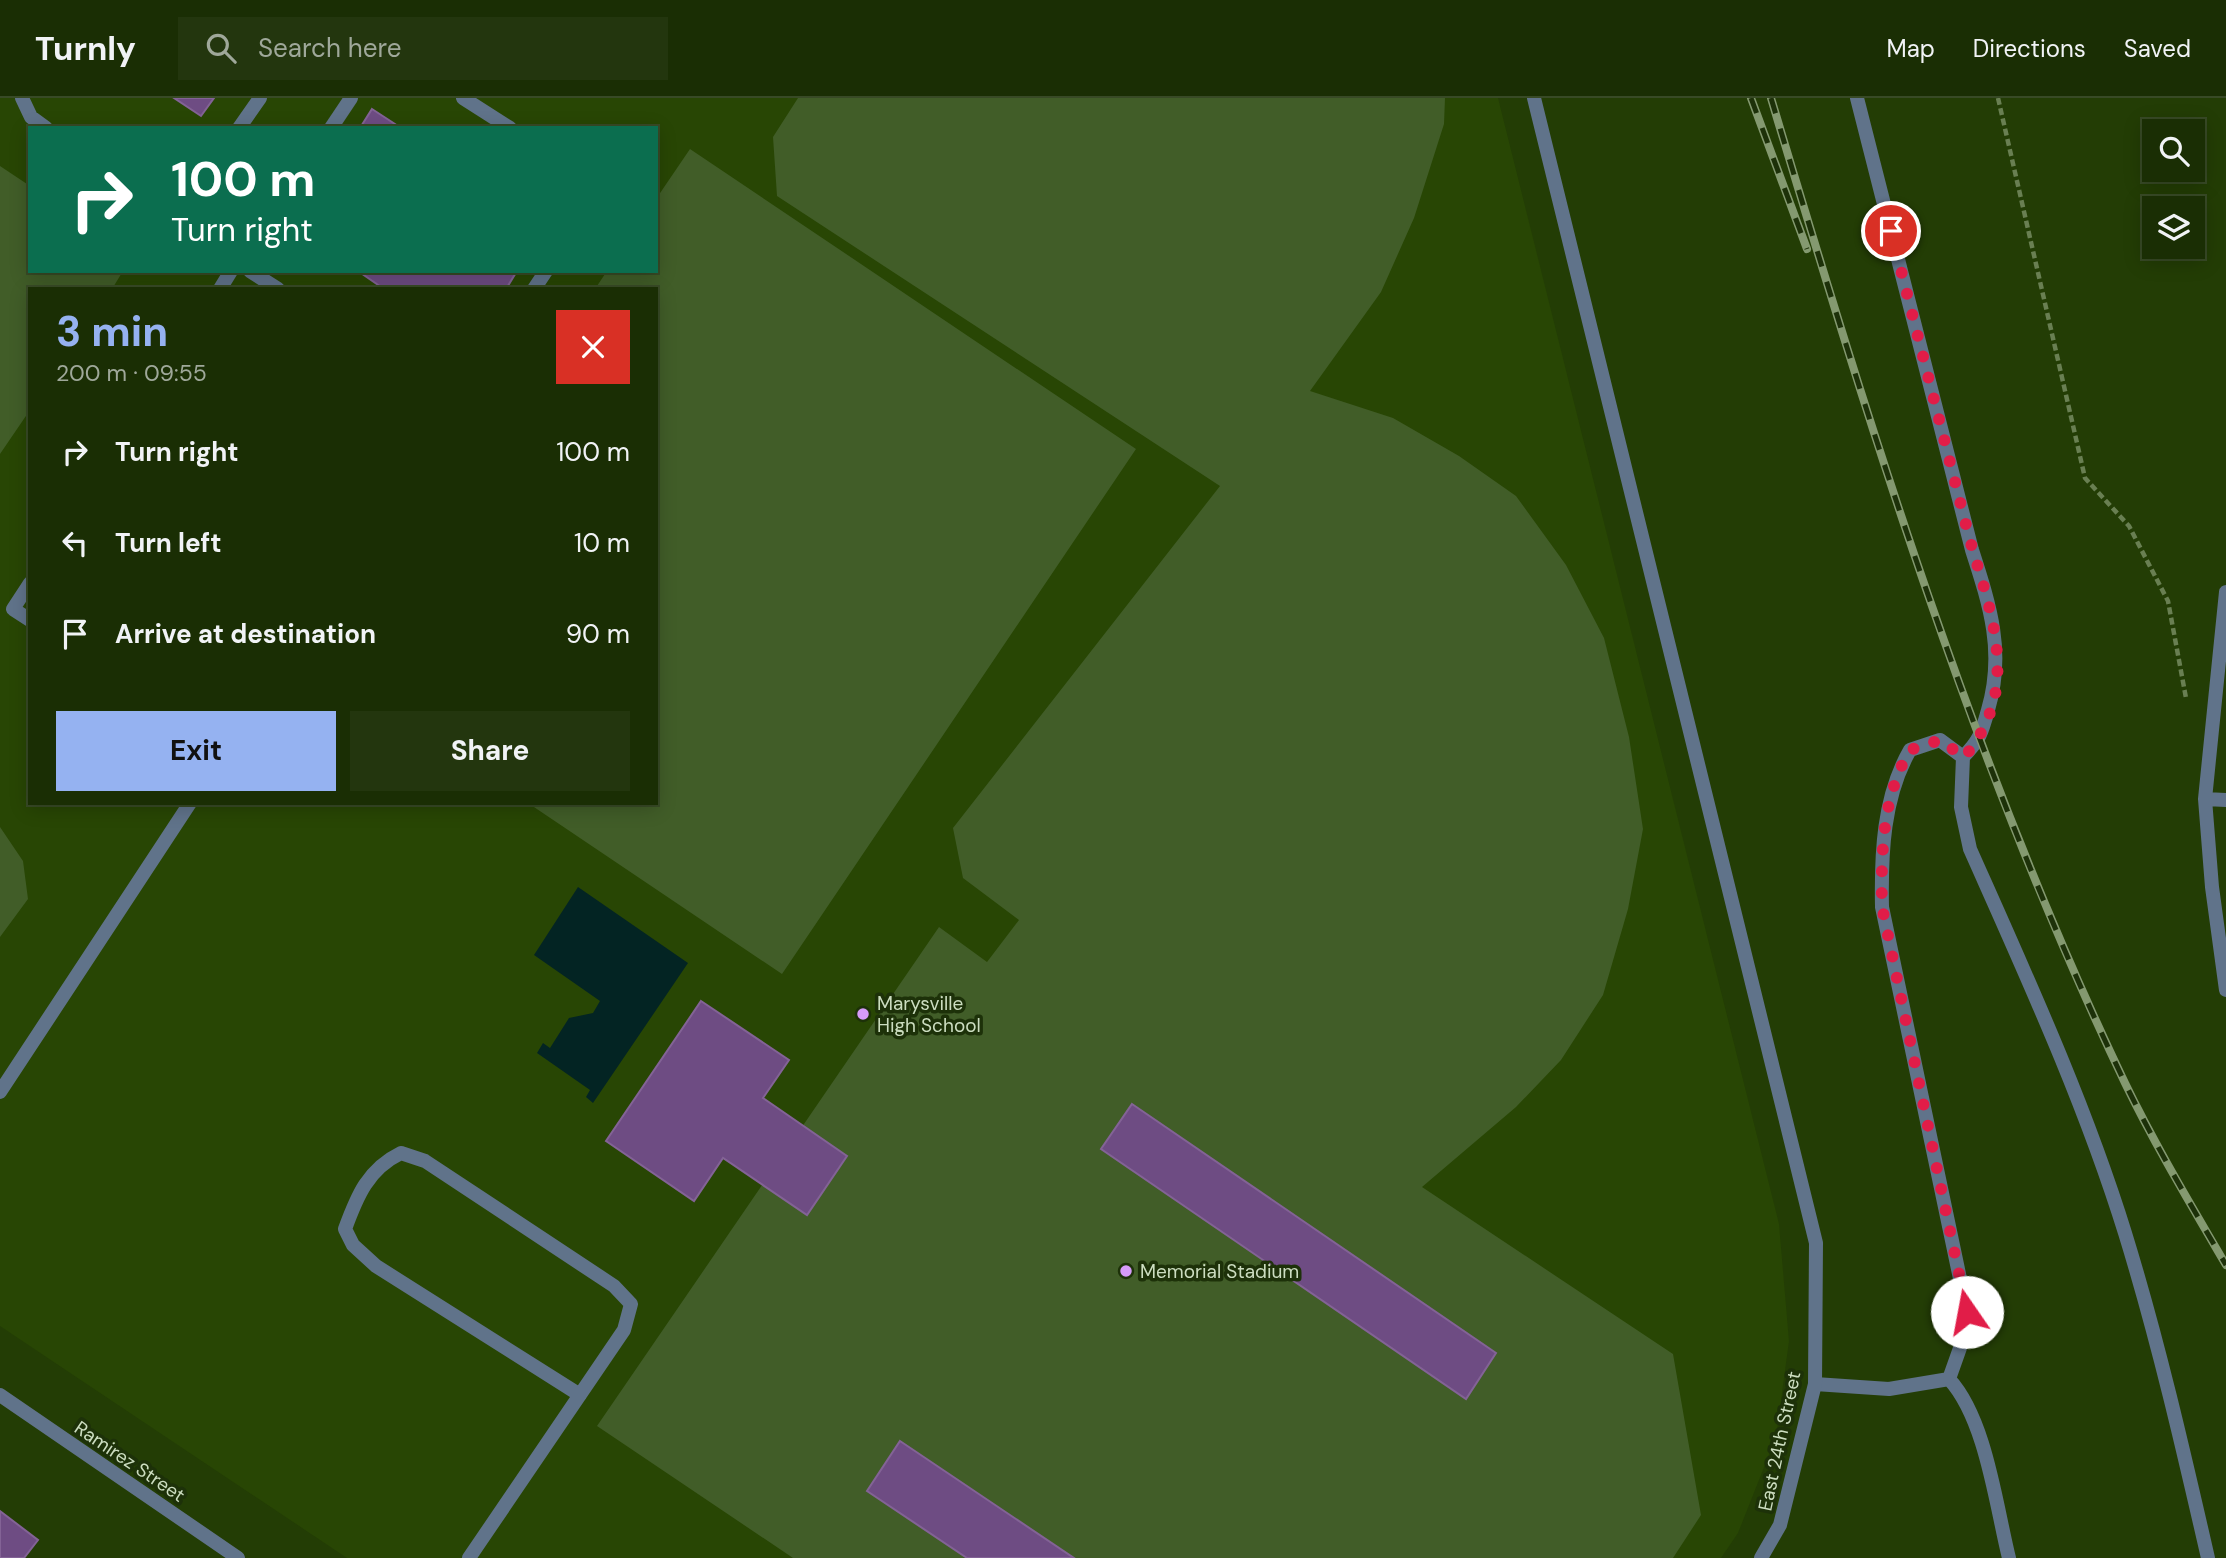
<!DOCTYPE html>
<html lang="en">
<head>
<meta charset="utf-8">
<style>
	:root { --surface:#1a2e04; --page:#23360e; --text:#f1f3f6; --muted:#9fa89a; --line:#384a26; --accent:#95b2f1 }
	body { margin:0; font-family:"DM Sans",sans-serif; background:var(--page); color:var(--text); height:100vh; display:flex; flex-direction:column; font-size:26px; white-space:nowrap }
	* { box-sizing:border-box; margin:0 }
	p { font-size:23px; color:var(--muted) }
	.icon { flex:none; width:38px; height:38px; fill:none; stroke:currentColor; stroke-width:2; stroke-linecap:round; stroke-linejoin:round }
	.map { position:relative; flex:1; overflow:hidden }
	.drawer { position:absolute; left:28px; top:189px; width:630px; height:518px; display:flex; flex-direction:column; background:var(--surface); border-radius:0px; box-shadow:0 4px 18px #0003,0 0 0 2px var(--line) }
	.drawer>* { flex:none }
	.top-card { position:absolute; left:28px; top:28px; width:630px; height:147px; border-radius:0px; box-shadow:0 4px 18px #0003,0 0 0 2px var(--line); background:#0b6e4f; color:#fff; overflow:hidden }
	.controls { position:absolute; left:2142px; top:21px; display:grid; gap:14px }
	.controls a { display:grid; place-items:center; width:63px; height:63px; border-radius:0px; background:var(--surface); box-shadow:0 4px 18px #0003,0 0 0 2px var(--line); font-size:35px }
	.pin { position:absolute; display:grid; place-items:center; width:60px; height:60px; color:#fff; margin:-30px; border:4px solid #fff; border-radius:50%; box-shadow:0 2px 7px #0007 }
	.me { position:absolute; width:77px; margin:-38px; rotate:348deg; stroke-linejoin:round; filter:drop-shadow(0 0 5px #0008) }
	.turn { display:flex; align-items:center; gap:24px; height:147px; padding:0 28px; font-size:32px }
	.turn .icon { width:91px; height:91px; stroke-width:2.5 }
	.turn b { display:block; font-size:49px; line-height:60px }
	.round { display:grid; place-items:center; flex:none; width:74px; height:74px; border-radius:0px; background:var(--page) }
	.headline { display:flex; align-items:center; justify-content:space-between; height:119px; padding:0 28px }
	h1 { font-size:42px; font-weight:700; line-height:52px; color:var(--accent) }
	.primary-button { display:flex; gap:14px; margin-top:auto; padding:14px 28px }
	.primary-button a { flex:1; height:80px; border-radius:0px; background:var(--accent); color:#111; font-size:28px; font-weight:700; line-height:80px; text-align:center }
	.primary-button a+a { background:var(--page); color:var(--text) }
	ul { padding:0; list-style:none }
	li { display:flex; align-items:center; gap:21px; height:91px; padding:0 28px }
	li div { flex:1 }
	li b { display:block; font-size:26px }
	li em { font-style:normal }
	header { display:flex; align-items:center; gap:42px; box-sizing:border-box; height:98px; padding:0 35px; background:var(--surface); border-bottom:2px solid var(--line) }
	header strong { font-size:33px }
	nav { display:flex; gap:38px; margin-inline-start:auto; font-size:24px }
	.search { width:490px; height:63px; background:var(--page); display:flex; align-items:center; gap:18px; box-sizing:border-box; padding:0 24px; border-radius:0px; color:var(--muted); font-size:26px }
	.map>svg:first-child { display:block }
	.built { fill:#284604; fill-rule:evenodd }
	.green { fill:#415d28 }
	.water { fill:#032423 }
	.building { fill:#6e4c83; stroke:#836396; stroke-width:2 }
	.lines { fill:none; stroke-linecap:round; stroke-linejoin:round }
	.path { stroke:#697f52; stroke-width:4.5; stroke-dasharray:7 3.5; stroke-linecap:butt }
	.service { stroke:#60738a; stroke-width:14 }
	.minor { stroke:#60738a; stroke-width:14 }
	.tertiary { stroke:#60738a; stroke-width:14 }
	.rail-casing { stroke:#849970; stroke-width:8 }
	.rail { stroke:#1d3109; stroke-width:5; stroke-dasharray:16; stroke-linecap:butt }
	.route { stroke:#e11d48; stroke-width:12; stroke-dasharray:0 21.6 }
	.poi-dot { fill:#d69bf9; stroke:#1d3109; stroke-width:2.5 }
	.labels { text-anchor:middle; stroke-width:7; stroke-linejoin:round; paint-order:stroke }
	.poi-label { font-size:19px; fill:#ccddc0; stroke:#1d3109; text-anchor:start }
	.street-label { font-size:19px; fill:#ccddc0; stroke:#1d3109 }
</style>
</head>
<body>
<header>
<strong>Turnly</strong>
<div class="search"><svg class="icon" aria-label="search" viewBox="0 0 24 24"><circle cx="10" cy="10" r="6"/><path d="M15 15l6 6"/></svg>Search here</div>
<nav><a>Map</a><a>Directions</a><a>Saved</a></nav>
</header>
<div class="map">
<svg width="2226" height="1460" viewBox="0 0 2226 1460">
	<rect width="100%" height="100%" fill="#233d05"/>
	<path class="built" d="M 0,0 L 1498,0 L 1779,1126 L 1789,1243 L 1776,1339 L 1738,1435 L 1721,1460 L 347,1460 L 0,1228 ZM 30,30 L 656,30 L 656,173 L 30,173 ZM 30,191 L 656,191 L 656,705 L 30,705 Z"/>
	<path class="green" d="M 798,0 L 1445,0 L 1444,26 L 1414,120 L 1381,194 L 1310,293 L 1393,320 L 1459,358 L 1516,398 L 1566,467 L 1604,540 L 1629,639 L 1643,731 L 1628,811 L 1603,897 L 1561,962 L 1516,1009 L 1422,1089 L 1673,1256 L 1701,1417 L 1673,1460 L 793,1460 L 597,1328 L 939,829 L 987,864 L 1019,822 L 963,780 L 953,730 L 1220,388 L 777,98 L 773,39 Z
		M 690,51 L 1136,351 L 782,876 L 528,705 L 656,705 L 656,191 L 595,191 L 607,173 L 656,173 L 656,101 Z
		M 0,68 L 30,88 L 30,173 L 123,173 L 112,191 L 30,191 L 30,312 L 0,356 Z
		M 0,729 L 23,763 L 28,801 L 0,839 Z"/>
	<path class="water" d="M 578,789 L 688,865 L 593,1005 L 586,999 L 590,992 L 537,955 L 543,945 L 550,950 L 569,920 L 593,915 L 600,903 L 534,857 Z"/>
	<path class="building" d="M 174,0 L 214,0 L 201,18 Z
		M 372,11 L 401,30 L 360,30 Z
		M 358,173 L 517,173 L 506,191 L 384,191 Z
		M 701,903 L 789,962 L 763,1000 L 847,1058 L 807,1117 L 723,1060 L 694,1103 L 606,1043 Z
		M 1132,1006 L 1496,1255 L 1466,1301 L 1101,1051 Z
		M 900,1343 L 1074,1460 L 967,1460 L 867,1393 Z
		M 0,1413 L 38,1442 L 24,1460 L 0,1460 Z"/>
	<g class="lines">
		<path class="path" d="M 1998,0 L 2085,380 L 2129,428 L 2168,503 L 2186,600"/>
		<path class="service" d="M 22,0 L 31,19 L 46,30
			M 463,0 L 510,30
			M 1857,0 L 1972,452 C 1990,508 2005,554 1988,612 C 1982,634 1980,642 1963,659 L 1961,709 L 1970,751 C 2026,877 2084,1003 2125,1135 C 2158,1242 2183,1351 2208,1460
			M 239,30 L 260,0
			M 250,173 L 278,191
			M 220,191 L 231,173
			M 534,191 L 546,173
			M 30,485 L 13,511 L 30,522
			M 2226,494 L 2205,701 L 2212,789 L 2226,892
			M 2205,701 L 2226,702
			M 0,994 L 190,705
			M 1949,1281 L 1960,1250 L 1967,1214 L 1882,809 C 1881,756 1883,699 1910,652 L 1940,642 L 1963,659
			M 1815,1286 L 1889,1291 L 1949,1281 C 1986,1321 1996,1408 2009,1460
			M 469,1460 L 624,1232 L 631,1206 L 614,1188 L 425,1063 L 401,1055 C 368,1071 357,1098 345,1131 L 353,1147 L 376,1168 L 580,1297"/>
		<path class="minor" d="M 331,30 L 351,0"/>
		<path class="tertiary" d="M 1534,0 L 1816,1145 L 1815,1286 L 1780,1427 L 1761,1460
			M 0,1297 L 238,1460"/>
		<defs>
			<path id="rail" d="M 1751,0 L 1807,151
				M 1771,0 C 1871,334 1974,669 2125,985 C 2155,1047 2191,1107 2226,1167"/>
		</defs>
		<use href="#rail" class="rail-casing"/>
		<use href="#rail" class="rail"/>
	</g>
	<g class="lines">
		<path class="route" d="M 1891,133 C 1916,231 1941,329 1966,427 C 1979,479 2001,528 1997,583 C 1995,609 1982,640 1964,659 L 1940,642 L 1910,652 C 1882,699 1881,756 1882,809 L 1967,1214"/>
	</g>
	<g class="poi-dot">
		<circle cx="863" cy="916" r="7"/>
		<circle cx="1126" cy="1173" r="7"/>
	</g>
	<g class="labels">
		<g class="poi-label">
			<text x="877" y="912">Marysville<tspan x="877" dy="22">High School</tspan></text>
			<text x="1140" y="1180">Memorial Stadium</text>
		</g>
		<g class="street-label">
			<text transform="translate(1779 1343) rotate(-78)" y="7">East 24th Street</text>
			<text transform="translate(130 1363) rotate(34)" y="7">Ramirez Street</text>
		</g>
	</g>
</svg>
<div class="controls">
<a><svg class="icon" aria-label="search" viewBox="0 0 24 24"><circle cx="10" cy="10" r="6"/><path d="M15 15l6 6"/></svg></a>
<a><svg class="icon" aria-label="layers" viewBox="0 0 24 24"><path d="M12 4l9 5-9 5-9-5zM3 14l9 5 9-5"/></svg></a>
</div>
<div class="pin" style="left:1891px;top:133px;background:#d93025"><svg class="icon" aria-label="arrive" viewBox="0 0 24 24"><path d="M6 21V4h12l-3 4 3 4H6"/></svg></div>
<svg class="me" style="left:1967px;top:1214px" viewBox="-20 -20 40 40"><circle r="19" fill="#fff"/><path d="M0-13L10 11 0 6-10 11z" fill="#e11d48"/></svg>
<div class="top-card">
<div class="turn"><svg class="icon" aria-label="right" viewBox="0 0 24 24"><path d="M7 20v-9h11M14 6l5 5-5 5"/></svg><div><b>100 m</b>Turn right</div></div>
</div>
<section class="drawer">
<div class="headline"><div><h1>3 min</h1><p>200 m · 09:55</p></div><a class="round" style="background:#d93025;color:#fff"><svg class="icon" aria-label="close" viewBox="0 0 24 24"><path d="M6 6l12 12M18 6L6 18"/></svg></a></div>
<ul>
<li><svg class="icon" aria-label="right" viewBox="0 0 24 24"><path d="M7 20v-9h11M14 6l5 5-5 5"/></svg><div><b>Turn right</b></div><em>100 m</em></li>
<li><svg class="icon" aria-label="left" viewBox="0 0 24 24"><path d="M17 20v-9H6M10 6l-5 5 5 5"/></svg><div><b>Turn left</b></div><em>10 m</em></li>
<li><svg class="icon" aria-label="arrive" viewBox="0 0 24 24"><path d="M6 21V4h12l-3 4 3 4H6"/></svg><div><b>Arrive at destination</b></div><em>90 m</em></li>
</ul>
<div class="primary-button"><a>Exit</a><a>Share</a></div>
</section>
</div>
</body>
</html>
